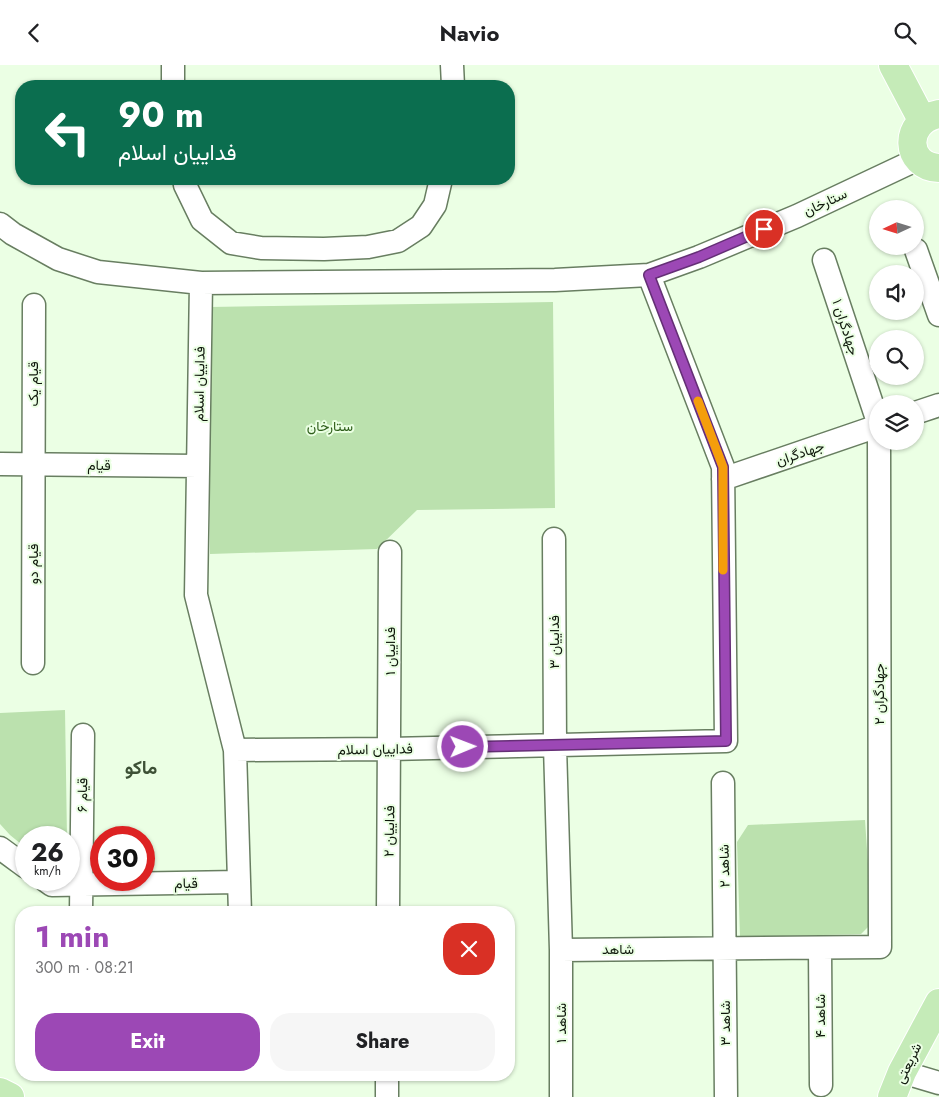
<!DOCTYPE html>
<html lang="en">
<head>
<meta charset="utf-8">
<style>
	:root { --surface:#fff; --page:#f6f6f6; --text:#202124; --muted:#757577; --accent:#9c48b5 }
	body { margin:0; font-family:Jost,Vazirmatn,sans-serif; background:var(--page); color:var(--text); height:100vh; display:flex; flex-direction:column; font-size:19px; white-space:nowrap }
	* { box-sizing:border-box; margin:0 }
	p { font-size:16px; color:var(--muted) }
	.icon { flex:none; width:28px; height:28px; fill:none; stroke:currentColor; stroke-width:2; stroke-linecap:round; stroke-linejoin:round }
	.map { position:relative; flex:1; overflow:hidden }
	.panel { position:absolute; left:15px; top:841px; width:500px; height:175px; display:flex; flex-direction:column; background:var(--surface); border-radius:20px; box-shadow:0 1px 4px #0004 }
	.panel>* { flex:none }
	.guide { position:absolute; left:15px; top:15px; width:500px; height:105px; border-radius:20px; box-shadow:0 1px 4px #0004; background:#0b6e4f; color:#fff; overflow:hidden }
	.needle { width:32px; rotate:266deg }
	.tools { position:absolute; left:869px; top:135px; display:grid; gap:10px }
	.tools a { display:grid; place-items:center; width:55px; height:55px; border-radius:50%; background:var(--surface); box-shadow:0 1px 4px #0004; font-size:25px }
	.speed { position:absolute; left:15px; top:761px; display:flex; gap:10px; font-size:25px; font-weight:700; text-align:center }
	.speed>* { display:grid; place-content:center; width:65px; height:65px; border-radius:50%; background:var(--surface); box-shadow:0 1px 4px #0004; line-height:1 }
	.speed small { font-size:12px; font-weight:400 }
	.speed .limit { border:8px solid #d22; background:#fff; color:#111 }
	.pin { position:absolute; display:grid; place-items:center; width:42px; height:42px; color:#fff; margin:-21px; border:2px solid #fff; border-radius:50%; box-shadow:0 1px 5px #0007 }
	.me { position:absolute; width:55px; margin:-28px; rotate:89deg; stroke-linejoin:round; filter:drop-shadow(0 0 4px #0008) }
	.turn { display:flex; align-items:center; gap:18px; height:105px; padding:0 20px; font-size:22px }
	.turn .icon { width:65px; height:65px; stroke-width:2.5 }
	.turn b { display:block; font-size:35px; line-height:42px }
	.round { display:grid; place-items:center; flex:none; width:52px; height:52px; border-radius:20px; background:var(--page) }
	.head { display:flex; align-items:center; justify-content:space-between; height:85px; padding:0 20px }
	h1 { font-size:30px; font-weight:700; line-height:38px; color:var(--accent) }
	.primary-button { display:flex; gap:10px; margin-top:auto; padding:10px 20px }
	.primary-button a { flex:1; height:58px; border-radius:20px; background:var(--accent); color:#fff; font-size:20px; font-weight:700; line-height:58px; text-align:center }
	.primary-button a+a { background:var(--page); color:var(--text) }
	header { display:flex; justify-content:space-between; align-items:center; height:65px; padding:0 20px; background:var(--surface); font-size:22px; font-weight:700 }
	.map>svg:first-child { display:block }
	.green { fill:#bbe1ae }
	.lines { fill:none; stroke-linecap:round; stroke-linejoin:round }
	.minor-casing { stroke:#687e61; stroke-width:25 }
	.major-casing { stroke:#fff; stroke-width:30 }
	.minor { stroke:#fff; stroke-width:22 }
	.major { stroke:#c5ebb8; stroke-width:28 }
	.route-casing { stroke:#652f76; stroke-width:12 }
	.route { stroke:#9c48b5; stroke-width:9 }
	.slow { stroke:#f59e0b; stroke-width:9 }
	.labels { text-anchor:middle; stroke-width:4; stroke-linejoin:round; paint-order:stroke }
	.street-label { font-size:14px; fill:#0f180c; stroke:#ebffe4 }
	.park-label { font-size:14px; fill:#2e5e1a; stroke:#ebffe4 }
	.district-label { font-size:19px; font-weight:bold; fill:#3d5136; stroke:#ebffe4 }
</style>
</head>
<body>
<header><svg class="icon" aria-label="back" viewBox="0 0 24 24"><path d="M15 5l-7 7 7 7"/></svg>Navio<svg class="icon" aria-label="search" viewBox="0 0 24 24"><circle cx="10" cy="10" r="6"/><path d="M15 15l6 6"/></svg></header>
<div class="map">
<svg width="939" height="1032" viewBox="0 0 939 1032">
	<rect width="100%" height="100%" fill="#ebffe4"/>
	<path class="green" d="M 553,237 L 555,443 L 417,445 L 377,484 L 210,489 L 210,242 Z
		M 65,645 L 67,772 L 26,772 L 26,783 L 10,770 L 0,759 L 0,648 Z
		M 865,755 L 872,858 L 861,869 L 740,872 L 737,777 L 748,760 Z"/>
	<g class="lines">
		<defs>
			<path id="minor" d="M 173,0 L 173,21
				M 452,0 L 453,21
				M 184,114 L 185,120 L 202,155 L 231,178 L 261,183 L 324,184 L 368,182 L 398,176 L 421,161 L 435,140 L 441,114
				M 0,159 L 13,169 L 58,194 L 98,207 L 201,218 L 555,215 L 649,210 L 699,192 L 797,151 L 918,94
				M 916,185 L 939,250
				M 824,195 L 878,357
				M 201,218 L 196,530 L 235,685 L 240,848
				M 915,348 L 939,340
				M 0,399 L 198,401
				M 723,414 L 878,361
				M 554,474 L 555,681 L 561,885 L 880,882 L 879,376
				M 33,598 L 34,240
				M 235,685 L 390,684 L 726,676 L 723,402 L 649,210
				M 723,718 L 726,1032
				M 0,783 L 26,802
				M 45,815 L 52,820 L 239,817
				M 81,848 L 83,670
				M 388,848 L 390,487
				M 820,883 L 821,1020
				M 902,1007 L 939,1018
				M 387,1032 L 387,1010
				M 561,1032 L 561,885"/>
			<path id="major" d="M 893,0 L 922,55
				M 939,49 C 902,56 905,102 939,103
				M 0,1027 L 10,1032
				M 892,1032 L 902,1007 L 939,938"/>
		</defs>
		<use href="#minor" class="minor-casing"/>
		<use href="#major" class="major-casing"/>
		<use href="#minor" class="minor"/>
		<use href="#major" class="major"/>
	</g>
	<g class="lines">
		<defs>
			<path id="route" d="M 463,682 L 726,676 L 723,402 L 649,210 L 699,192 L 764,164"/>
		</defs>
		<use href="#route" class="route-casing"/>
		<use href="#route" class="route"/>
		<path class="slow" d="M 698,336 L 723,402 L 723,505"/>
	</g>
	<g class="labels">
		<g class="street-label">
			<text transform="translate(825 137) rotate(-25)" y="5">ستارخان</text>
			<text transform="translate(846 262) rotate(72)" y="5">جهادگران ۱</text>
			<text transform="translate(33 319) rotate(-90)" y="5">قیام یک</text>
			<text transform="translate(199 319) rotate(-89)" y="5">فداییان اسلام</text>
			<text transform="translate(800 388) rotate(-19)" y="5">جهادگران</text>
			<text transform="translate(99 400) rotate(1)" y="5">قیام</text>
			<text transform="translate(33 499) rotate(-90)" y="5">قیام دو</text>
			<text transform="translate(554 577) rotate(-90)" y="5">فداییان ۳</text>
			<text transform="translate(390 586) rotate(-90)" y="5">فداییان ۱</text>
			<text transform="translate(879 629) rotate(-90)" y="5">جهادگران ۲</text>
			<text transform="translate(375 684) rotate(-1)" y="5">فداییان اسلام</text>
			<text transform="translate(82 730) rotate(-89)" y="5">قیام ۶</text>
			<text transform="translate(389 766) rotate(-89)" y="5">فداییان ۲</text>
			<text transform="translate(724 801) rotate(-91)" y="5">شاهد ۲</text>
			<text transform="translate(186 818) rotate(-1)" y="5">قیام</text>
			<text x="618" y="889">شاهد</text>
			<text transform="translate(820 951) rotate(-90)" y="5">شاهد ۴</text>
			<text transform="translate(561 958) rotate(-90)" y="5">شاهد ۱</text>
			<text transform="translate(725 958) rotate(-90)" y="5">شاهد ۳</text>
			<text transform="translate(908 998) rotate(-64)" y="5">شریعتی</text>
		</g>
		<g class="park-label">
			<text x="330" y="366">ستارخان</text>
		</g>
		<g class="district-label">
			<text x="141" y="709">ماکو</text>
		</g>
	</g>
</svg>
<div class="tools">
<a><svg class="needle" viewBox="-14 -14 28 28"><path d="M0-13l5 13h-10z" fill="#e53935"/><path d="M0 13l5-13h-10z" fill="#757577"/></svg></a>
<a><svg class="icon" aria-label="sound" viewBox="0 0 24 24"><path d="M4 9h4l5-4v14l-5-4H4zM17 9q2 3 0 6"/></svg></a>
<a><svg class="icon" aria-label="search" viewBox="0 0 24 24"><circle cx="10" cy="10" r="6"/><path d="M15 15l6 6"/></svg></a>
<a><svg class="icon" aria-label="layers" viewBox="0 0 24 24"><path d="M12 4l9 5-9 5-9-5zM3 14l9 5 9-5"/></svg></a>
</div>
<div class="speed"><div>26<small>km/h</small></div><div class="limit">30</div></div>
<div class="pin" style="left:764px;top:164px;background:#d93025"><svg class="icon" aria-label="arrive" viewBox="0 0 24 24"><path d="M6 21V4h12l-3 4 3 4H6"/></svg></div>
<svg class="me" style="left:463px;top:682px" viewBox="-20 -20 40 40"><circle r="17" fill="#9c48b5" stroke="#fff" stroke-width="3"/><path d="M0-11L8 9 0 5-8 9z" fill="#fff"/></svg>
<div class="guide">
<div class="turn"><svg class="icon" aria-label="left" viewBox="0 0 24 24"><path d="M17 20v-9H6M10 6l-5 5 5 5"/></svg><div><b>90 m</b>فداییان اسلام</div></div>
</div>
<section class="panel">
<div class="head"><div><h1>1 min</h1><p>300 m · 08:21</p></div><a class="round" style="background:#d93025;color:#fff"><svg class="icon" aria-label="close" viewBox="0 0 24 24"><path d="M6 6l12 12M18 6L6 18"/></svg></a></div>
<div class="primary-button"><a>Exit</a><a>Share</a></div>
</section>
</div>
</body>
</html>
